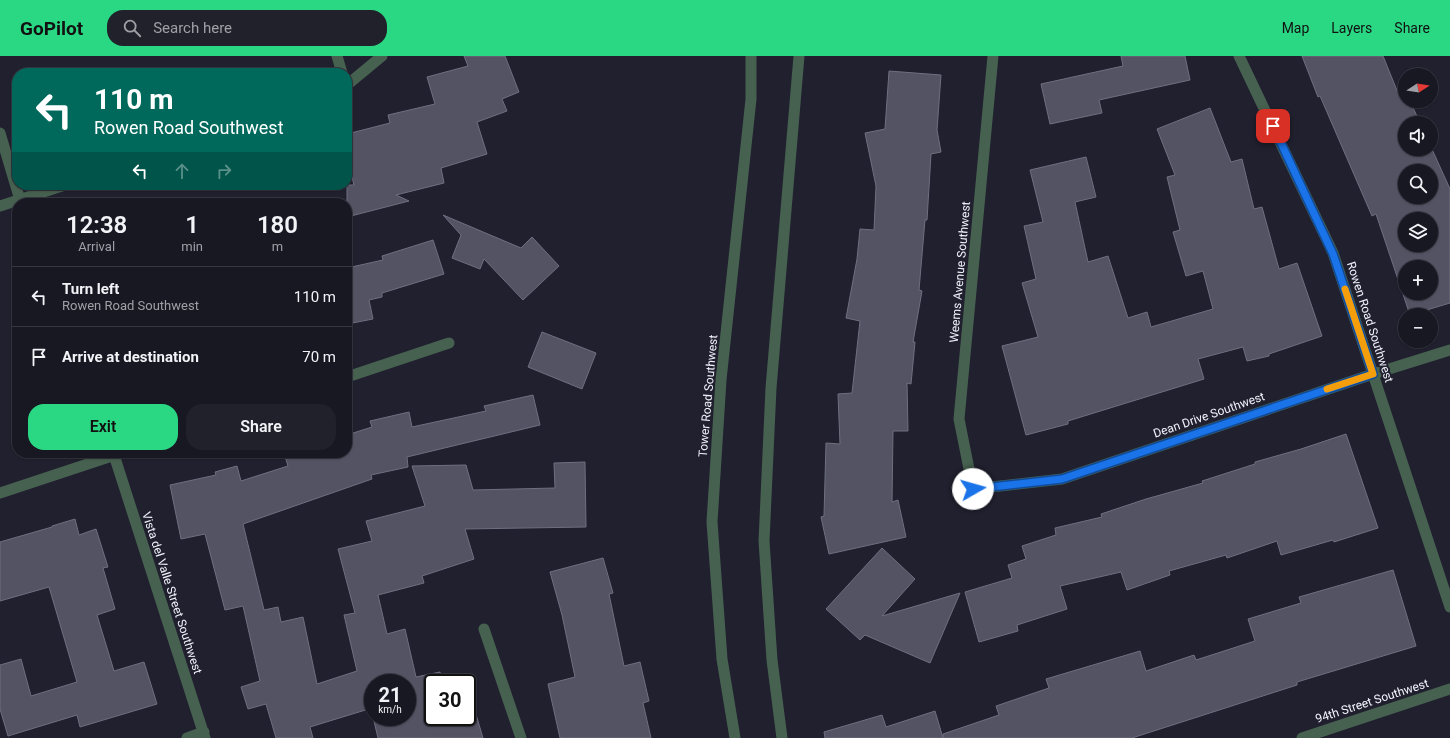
<!DOCTYPE html>
<html lang="en">
<head>
<meta charset="utf-8">
<style>
	:root { --surface:#181823; --page:#21212b; --text:#f1f3f6; --muted:#9fa0a6; --line:#363741; --accent:#2ad884 }
	body { margin:0; font-family:Roboto,sans-serif; background:var(--page); color:var(--text); height:100vh; display:flex; flex-direction:column; font-size:15px; white-space:nowrap }
	* { box-sizing:border-box; margin:0 }
	p { font-size:13px; color:var(--muted) }
	.icon { flex:none; width:22px; height:22px; fill:none; stroke:currentColor; stroke-width:2; stroke-linecap:round; stroke-linejoin:round }
	.map { position:relative; flex:1; overflow:hidden }
	.panel { position:absolute; left:12px; top:142px; width:340px; height:260px; display:flex; flex-direction:column; background:var(--surface); border-radius:16px; box-shadow:0 1px 3px #0004,0 0 0 1px var(--line) }
	.panel>* { flex:none }
	.top-card { position:absolute; left:12px; top:12px; width:340px; height:122px; border-radius:16px; box-shadow:0 1px 3px #0004,0 0 0 1px var(--line); background:#00695c; color:#fff; overflow:hidden }
	.needle { width:26px; rotate:78deg }
	.fabs { position:absolute; left:1398px; top:12px; display:grid; gap:8px }
	.fabs a { display:grid; place-items:center; width:40px; height:40px; border-radius:50%; background:var(--surface); box-shadow:0 1px 3px #0004,0 0 0 1px var(--line); font-size:20px }
	.speed { position:absolute; left:364px; top:618px; display:flex; gap:8px; font-size:20px; font-weight:700; text-align:center }
	.speed>* { display:grid; place-content:center; width:52px; height:52px; border-radius:50%; background:var(--surface); box-shadow:0 1px 3px #0004,0 0 0 1px var(--line); line-height:1 }
	.speed small { font-size:10px; font-weight:400 }
	.speed .limit { border:2px solid #111; border-radius:6px; background:#fff; color:#111 }
	.pin { position:absolute; display:grid; place-items:center; width:34px; height:34px; color:#fff; margin:-17px; border-radius:8px; box-shadow:0 2px 6px #0006 }
	.me { position:absolute; width:44px; margin:-22px; rotate:83deg; stroke-linejoin:round; filter:drop-shadow(0 0 3px #0008) }
	.turn { display:flex; align-items:center; gap:14px; height:84px; padding:0 16px; font-size:18px }
	.turn .icon { width:52px; height:52px; stroke-width:2.5 }
	.turn b { display:block; font-size:28px; line-height:34px }
	.lanes { display:flex; align-items:center; height:38px; padding:0 16px; background:#0003; justify-content:center; gap:20px; direction:ltr }
	.lanes .off { opacity:.35 }
	.eta { display:flex; justify-content:space-evenly; align-items:center; height:68px; text-align:center }
	.eta b { font-size:24px; font-weight:600; line-height:28px }
	.button { display:flex; gap:8px; margin-top:auto; padding:8px 16px }
	.button a { flex:1; height:46px; border-radius:16px; background:var(--accent); color:#111; font-size:16px; font-weight:600; line-height:46px; text-align:center }
	.button a+a { background:var(--page); color:var(--text) }
	ul { padding:0; list-style:none }
	li { display:flex; align-items:center; gap:12px; height:60px; padding:0 16px; border-top:1px solid var(--line) }
	li div { flex:1 }
	li b { display:block; font-size:15px }
	li em { font-style:normal }
	header { display:flex; align-items:center; gap:24px; box-sizing:border-box; height:56px; padding:0 20px; background:var(--accent); color:#111 }
	header strong { font-size:19px }
	nav { display:flex; gap:22px; margin-inline-start:auto; font-size:14px }
	.search { width:280px; height:36px; background:var(--page); display:flex; align-items:center; gap:10px; box-sizing:border-box; padding:0 14px; border-radius:16px; color:var(--muted); font-size:15px }
	.map>svg:first-child { display:block }
	.building { fill:#535364; stroke:#6e6f80; fill-rule:evenodd }
	.lines { fill:none; stroke-linecap:round; stroke-linejoin:round }
	.minor { stroke:#476150; stroke-width:11 }
	.tertiary { stroke:#476150; stroke-width:11 }
	.route-casing { stroke:#114b97; stroke-width:10 }
	.route { stroke:#1a73e8; stroke-width:7 }
	.slow { stroke:#f59e0b; stroke-width:7 }
	.labels { text-anchor:middle; stroke-width:4; stroke-linejoin:round; paint-order:stroke }
	.street-label { font-size:12px; fill:#f2f3fd; stroke:#20202f }
</style>
</head>
<body>
<header>
<strong>GoPilot</strong>
<div class="search"><svg class="icon" aria-label="search" viewBox="0 0 24 24"><circle cx="10" cy="10" r="6"/><path d="M15 15l6 6"/></svg>Search here</div>
<nav><a>Map</a><a>Layers</a><a>Share</a></nav>
</header>
<div class="map">
<svg width="1450" height="682" viewBox="0 0 1450 682">
	<rect width="100%" height="100%" fill="#20202f"/>
	<path class="building" d="M 464,0 L 505,0 L 519,36 L 502,43 L 507,55 L 477,66 L 487,98 L 441,112 L 444,127 L 396,139 L 409,145 L 347,161 L 347,129 L 354,129 L 347,102 L 347,78 L 390,67 L 388,59 L 435,48 L 427,21 L 468,10 Z
		M 1121,0 L 1185,0 L 1190,24 L 1099,44 L 1102,57 L 1050,68 L 1041,28 L 1123,10 Z
		M 1302,0 L 1383,0 L 1398,37 L 1405,34 L 1405,45 L 1410,45 L 1420,67 L 1405,67 L 1405,93 L 1431,93 L 1431,91 L 1450,133 L 1450,247 L 1410,259 L 1376,158 L 1372,160 L 1320,40 L 1318,41 ZM 1405,115 L 1431,115 L 1431,141 L 1405,141 ZM 1405,163 L 1431,163 L 1431,189 L 1405,189 ZM 1405,211 L 1431,211 L 1431,237 L 1405,237 Z
		M 889,15 L 941,19 L 937,74 L 941,96 L 931,98 L 927,164 L 925,164 L 919,234 L 922,235 L 913,286 L 915,286 L 911,328 L 907,327 L 908,375 L 893,375 L 892,446 L 898,444 L 906,481 L 829,498 L 821,461 L 824,460 L 826,387 L 840,388 L 838,338 L 852,337 L 860,265 L 846,262 L 857,203 L 860,173 L 874,174 L 876,130 L 865,77 L 885,73 Z
		M 1210,52 L 1231,106 L 1242,103 L 1254,153 L 1262,151 L 1279,213 L 1297,207 L 1322,280 L 1269,298 L 1269,300 L 1247,305 L 1243,291 L 1198,303 L 1204,323 L 1068,365 L 1068,368 L 1026,379 L 1002,290 L 1038,281 L 1022,227 L 1036,223 L 1024,170 L 1043,166 L 1030,114 L 1086,101 L 1096,141 L 1075,146 L 1088,206 L 1108,200 L 1128,262 L 1147,256 L 1151,271 L 1213,253 L 1203,215 L 1186,220 L 1173,176 L 1180,174 L 1167,121 L 1175,119 L 1157,73 Z
		M 443,159 L 521,192 L 532,181 L 559,210 L 523,244 L 484,203 L 480,213 L 452,202 L 461,179 Z
		M 433,184 L 444,218 L 382,237 L 382,241 L 369,244 L 373,263 L 347,268 L 347,212 L 383,204 L 382,200 Z
		M 542,276 L 596,297 L 582,333 L 528,311 Z
		M 533,339 L 540,369 L 407,401 L 408,411 L 371,419 L 372,423 L 243,468 L 264,554 L 278,551 L 281,566 L 303,561 L 317,628 L 357,615 L 344,559 L 355,557 L 338,493 L 372,485 L 366,465 L 425,450 L 412,410 L 466,409 L 473,434 L 555,432 L 554,407 L 585,406 L 586,471 L 465,473 L 474,503 L 422,520 L 424,527 L 378,539 L 387,578 L 405,573 L 416,621 L 440,616 L 443,627 L 433,627 L 433,661 L 450,661 L 450,662 L 467,661 L 467,657 L 475,655 L 483,682 L 378,682 L 373,661 L 407,661 L 407,627 L 373,627 L 373,659 L 372,652 L 310,671 L 313,682 L 276,682 L 266,648 L 248,653 L 241,631 L 260,625 L 243,550 L 225,554 L 205,478 L 181,483 L 170,429 L 216,419 L 215,416 L 237,410 L 241,425 L 288,410 L 284,397 L 347,397 L 347,379 L 372,371 L 370,365 L 409,356 L 412,371 L 486,355 L 484,350 Z
		M 1346,378 L 1378,472 L 1334,486 L 1333,484 L 1281,499 L 1277,485 L 1227,502 L 1226,499 L 1169,515 L 1170,519 L 1127,534 L 1121,516 L 1060,530 L 1067,553 L 1017,569 L 1018,575 L 979,586 L 965,536 L 1012,522 L 1008,509 L 1026,503 L 1022,490 L 1056,479 L 1055,472 L 1102,461 L 1101,458 L 1146,443 L 1203,427 L 1202,425 L 1255,408 L 1255,406 L 1301,393 Z
		M 75,463 L 79,479 L 96,473 L 108,511 L 103,512 L 115,553 L 97,559 L 114,615 L 144,606 L 157,648 L 80,671 L 77,659 L 8,680 L 0,653 L 0,609 L 21,603 L 31,640 L 77,626 L 49,531 L 0,545 L 0,486 L 52,471 L 52,470 Z
		M 882,492 L 915,523 L 882,560 L 960,537 L 930,607 L 865,579 L 860,584 L 826,553 Z
		M 603,502 L 613,537 L 609,538 L 624,610 L 640,606 L 649,645 L 643,647 L 651,682 L 560,682 L 548,628 L 575,621 L 562,559 L 550,516 Z
		M 1393,514 L 1416,590 L 1297,626 L 1297,629 L 1132,682 L 825,682 L 824,676 L 882,659 L 886,671 L 935,655 L 943,682 L 943,678 L 999,659 L 996,650 L 1049,632 L 1046,623 L 1140,595 L 1146,615 L 1194,599 L 1196,604 L 1255,585 L 1248,563 L 1301,547 L 1299,541 Z"/>
	<g class="lines">
		<path class="minor" d="M 337,0 L 342,17
			M 993,0 L 959,363 L 973,433 L 1062,423 L 1373,318 L 1450,294
			M 1239,0 L 1333,197 L 1450,551
			M 347,29 L 382,0
			M 0,77 L 20,144
			M 0,150 L 65,129
			M 347,321 L 449,287
			M 114,399 L 205,682
			M 0,437 L 121,397
			M 484,573 L 521,682
			M 187,682 L 204,676
			M 1302,682 L 1450,633"/>
		<path class="tertiary" d="M 735,682 L 722,603 L 712,466 L 721,324 L 751,43 L 751,0
			M 782,682 L 772,604 L 764,485 L 771,332 L 799,0"/>
	</g>
	<g class="lines">
		<defs>
			<path id="route" d="M 973,433 L 1062,423 L 1373,318 L 1333,198 L 1273,70"/>
		</defs>
		<use href="#route" class="route-casing"/>
		<use href="#route" class="route"/>
		<path class="slow" d="M 1327,333 L 1373,318 L 1345,233"/>
	</g>
	<g class="labels">
		<g class="street-label">
			<text transform="translate(960 216) rotate(-85)" y="4">Weems Avenue Southwest</text>
			<text transform="translate(1370 266) rotate(72)" y="4">Rowen Road Southwest</text>
			<text transform="translate(708 340) rotate(-85)" y="4">Tower Road Southwest</text>
			<text transform="translate(1209 359) rotate(-19)" y="4">Dean Drive Southwest</text>
			<text transform="translate(172 537) rotate(72)" y="4">Vista del Valle Street Southwest</text>
			<text transform="translate(1372 645) rotate(-18)" y="4">94th Street Southwest</text>
		</g>
	</g>
</svg>
<div class="fabs">
<a><svg class="needle" viewBox="-14 -14 28 28"><path d="M0-13l5 13h-10z" fill="#e53935"/><path d="M0 13l5-13h-10z" fill="#9fa0a6"/></svg></a>
<a><svg class="icon" aria-label="sound" viewBox="0 0 24 24"><path d="M4 9h4l5-4v14l-5-4H4zM17 9q2 3 0 6"/></svg></a>
<a><svg class="icon" aria-label="search" viewBox="0 0 24 24"><circle cx="10" cy="10" r="6"/><path d="M15 15l6 6"/></svg></a>
<a><svg class="icon" aria-label="layers" viewBox="0 0 24 24"><path d="M12 4l9 5-9 5-9-5zM3 14l9 5 9-5"/></svg></a>
<a>+</a>
<a>−</a>
</div>
<div class="speed"><div>21<small>km/h</small></div><div class="limit">30</div></div>
<div class="pin" style="left:1273px;top:70px;background:#d93025"><svg class="icon" aria-label="arrive" viewBox="0 0 24 24"><path d="M6 21V4h12l-3 4 3 4H6"/></svg></div>
<svg class="me" style="left:973px;top:433px" viewBox="-20 -20 40 40"><circle r="19" fill="#fff"/><path d="M0-13L10 11 0 6-10 11z" fill="#1a73e8"/></svg>
<div class="top-card">
<div class="turn"><svg class="icon" aria-label="left" viewBox="0 0 24 24"><path d="M17 20v-9H6M10 6l-5 5 5 5"/></svg><div><b>110 m</b>Rowen Road Southwest</div></div>
<div class="lanes"><svg class="icon" aria-label="left" viewBox="0 0 24 24"><path d="M17 20v-9H6M10 6l-5 5 5 5"/></svg><svg class="icon off" aria-label="ahead" viewBox="0 0 24 24"><path d="M12 20V5M6 11l6-6 6 6"/></svg><svg class="icon off" aria-label="right" viewBox="0 0 24 24"><path d="M7 20v-9h11M14 6l5 5-5 5"/></svg></div>
</div>
<section class="panel">
<div class="eta">
<div><b>12:38</b><p>Arrival</p></div>
<div><b>1</b><p>min</p></div>
<div><b>180</b><p>m</p></div>
</div>
<ul>
<li><svg class="icon" aria-label="left" viewBox="0 0 24 24"><path d="M17 20v-9H6M10 6l-5 5 5 5"/></svg><div><b>Turn left</b><p>Rowen Road Southwest</p></div><em>110 m</em></li>
<li><svg class="icon" aria-label="arrive" viewBox="0 0 24 24"><path d="M6 21V4h12l-3 4 3 4H6"/></svg><div><b>Arrive at destination</b></div><em>70 m</em></li>
</ul>
<div class="button"><a>Exit</a><a>Share</a></div>
</section>
</div>
</body>
</html>
